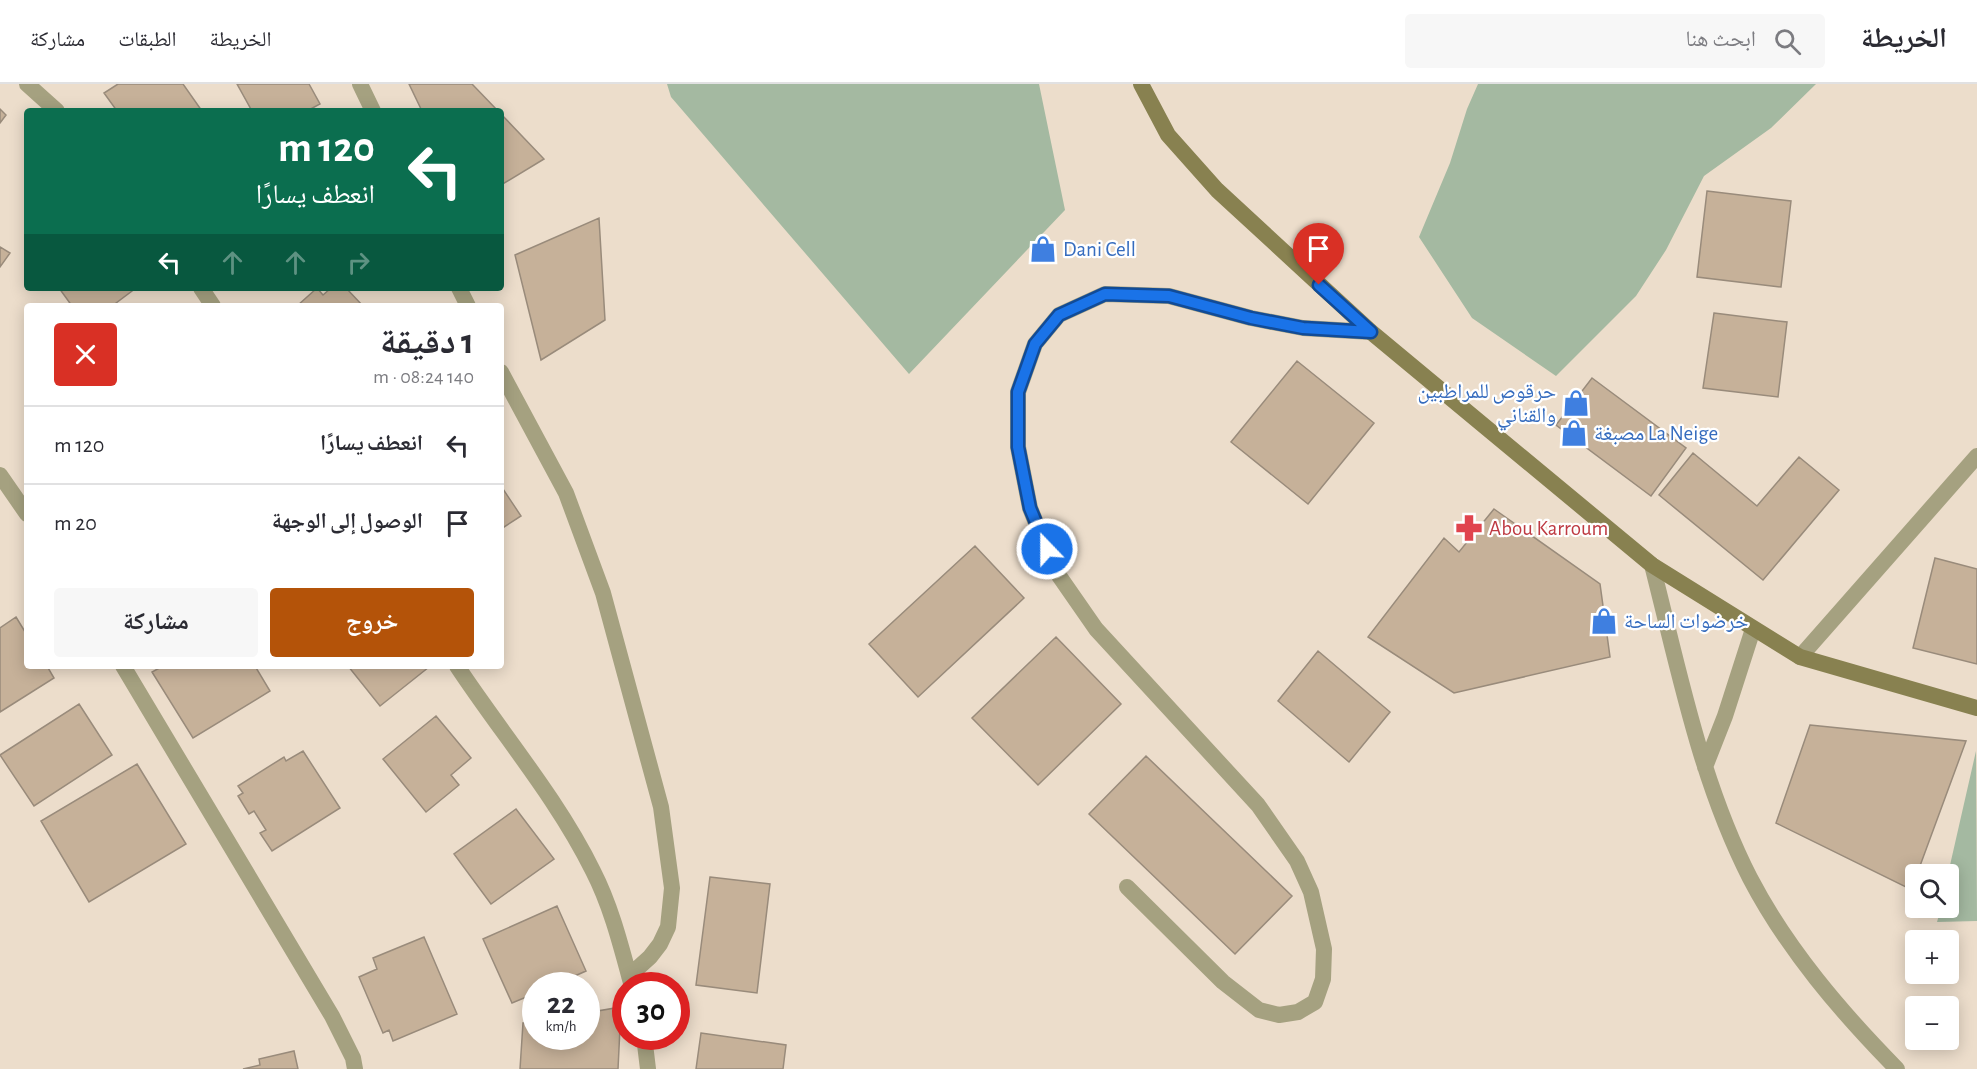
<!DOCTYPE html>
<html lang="ar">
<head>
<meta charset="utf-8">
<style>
	:root { --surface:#fff; --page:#f7f7f7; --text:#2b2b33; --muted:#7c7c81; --line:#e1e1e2; --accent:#b45309 }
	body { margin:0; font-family:"Alegreya Sans","Noto Naskh Arabic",sans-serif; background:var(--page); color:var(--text); direction:rtl; height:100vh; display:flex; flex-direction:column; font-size:22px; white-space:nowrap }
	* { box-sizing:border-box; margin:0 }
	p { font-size:20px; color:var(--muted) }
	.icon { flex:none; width:33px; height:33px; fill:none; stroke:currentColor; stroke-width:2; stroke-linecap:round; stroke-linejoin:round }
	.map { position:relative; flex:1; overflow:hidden; direction:ltr }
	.details { position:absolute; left:24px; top:219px; width:480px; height:366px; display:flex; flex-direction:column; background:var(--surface); border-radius:6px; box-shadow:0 3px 15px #0003; direction:rtl }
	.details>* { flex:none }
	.top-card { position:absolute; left:24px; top:24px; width:480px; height:183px; border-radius:6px; box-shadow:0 3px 15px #0003; direction:rtl; background:#0b6e4f; color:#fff; overflow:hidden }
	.buttons { position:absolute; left:1905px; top:780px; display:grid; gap:12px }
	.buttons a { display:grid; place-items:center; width:54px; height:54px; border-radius:6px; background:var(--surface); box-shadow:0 3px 15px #0003; font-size:30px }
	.speed { position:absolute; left:522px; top:888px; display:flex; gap:12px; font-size:30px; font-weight:700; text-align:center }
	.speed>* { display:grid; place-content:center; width:78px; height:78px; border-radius:50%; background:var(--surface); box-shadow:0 3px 15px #0003; line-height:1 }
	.speed small { font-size:15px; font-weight:400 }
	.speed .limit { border:9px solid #d22; background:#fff; color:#111 }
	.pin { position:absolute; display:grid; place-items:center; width:51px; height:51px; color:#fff; margin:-62px -26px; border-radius:50% 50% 50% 0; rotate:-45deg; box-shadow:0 0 6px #0007 }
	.pin .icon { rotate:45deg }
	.me { position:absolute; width:66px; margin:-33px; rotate:338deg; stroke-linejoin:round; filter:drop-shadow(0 0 4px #0008) }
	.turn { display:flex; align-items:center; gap:21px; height:126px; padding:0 30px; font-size:27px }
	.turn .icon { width:78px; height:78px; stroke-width:2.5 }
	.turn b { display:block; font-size:42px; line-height:51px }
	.lanes { display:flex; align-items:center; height:57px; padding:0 30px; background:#0003; justify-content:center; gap:30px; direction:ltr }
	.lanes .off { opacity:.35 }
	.round { display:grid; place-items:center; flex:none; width:63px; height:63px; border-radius:6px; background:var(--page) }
	.summary { display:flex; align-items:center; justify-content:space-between; height:102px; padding:0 30px }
	h1 { font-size:36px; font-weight:700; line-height:45px }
	.button { display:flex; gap:12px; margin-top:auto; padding:12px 30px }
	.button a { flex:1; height:69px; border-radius:6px; background:var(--accent); color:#fff; font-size:24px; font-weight:700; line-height:69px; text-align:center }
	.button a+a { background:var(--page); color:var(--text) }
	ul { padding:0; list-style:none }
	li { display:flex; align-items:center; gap:18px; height:78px; padding:0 30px; border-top:2px solid var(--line) }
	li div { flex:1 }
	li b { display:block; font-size:22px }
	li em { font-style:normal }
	header { display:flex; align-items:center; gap:36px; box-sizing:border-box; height:84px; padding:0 30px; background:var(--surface); border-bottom:2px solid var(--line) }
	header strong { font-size:28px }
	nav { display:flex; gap:33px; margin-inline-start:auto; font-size:21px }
	.search { width:420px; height:54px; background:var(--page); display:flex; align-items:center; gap:15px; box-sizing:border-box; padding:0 21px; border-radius:6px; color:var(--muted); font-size:22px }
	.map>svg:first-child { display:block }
	.forest { fill:#a4b9a1 }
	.building { fill:#c6b199; stroke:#998b7b; stroke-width:1.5 }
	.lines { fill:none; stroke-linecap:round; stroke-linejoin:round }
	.minor { stroke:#a5a180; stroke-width:16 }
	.tertiary { stroke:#a5a180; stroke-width:16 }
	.secondary { stroke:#888150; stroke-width:16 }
	.route-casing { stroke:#114b97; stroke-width:15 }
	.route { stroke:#1a73e8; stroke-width:10 }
	.labels { text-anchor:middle; stroke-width:4.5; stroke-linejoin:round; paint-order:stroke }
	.shop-label { font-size:21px; fill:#366cbe; stroke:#fff; text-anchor:start }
	.health-label { font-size:21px; fill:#be3a42; stroke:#fff; text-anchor:start }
</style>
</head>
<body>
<header>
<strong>الخريطة</strong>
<div class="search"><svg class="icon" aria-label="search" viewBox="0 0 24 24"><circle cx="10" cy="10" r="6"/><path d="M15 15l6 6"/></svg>ابحث هنا</div>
<nav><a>الخريطة</a><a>الطبقات</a><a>مشاركة</a></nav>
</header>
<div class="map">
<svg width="1977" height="985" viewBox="0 0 1977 985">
	<rect width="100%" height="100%" fill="#ecddcb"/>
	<path class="forest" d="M 667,0 L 1039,0 L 1065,126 L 909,290 L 671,13 Z
		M 1478,0 L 1816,0 L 1771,44 L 1704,92 L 1666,166 L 1636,212 L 1556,292 L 1472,234 L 1419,153 L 1450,79 L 1467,25 Z
		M 1976,667 L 1977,837 L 1937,838 L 1941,824 L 1948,824 L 1948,790 Z"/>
	<path class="building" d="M 118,0 L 183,0 L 202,27 L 117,27 L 104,9 Z
		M 237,0 L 309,0 L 320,20 L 307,27 L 252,27 Z
		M 409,0 L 472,0 L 498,27 L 422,27 Z
		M 0,25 L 6,31 L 0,39 Z
		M 501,30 L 544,75 L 501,101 Z
		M 1707,107 L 1791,117 L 1781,203 L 1697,193 Z
		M 599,134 L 605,236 L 541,276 L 515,171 Z
		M 0,163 L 10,169 L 0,183 Z
		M 59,204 L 136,204 L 112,222 L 72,222 Z
		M 317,204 L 323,211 L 331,204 L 346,204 L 363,222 L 297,222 Z
		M 1714,229 L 1787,238 L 1778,313 L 1703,304 Z
		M 1297,277 L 1374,339 L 1308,420 L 1231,358 Z
		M 1592,294 L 1686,364 L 1651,412 L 1556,341 Z
		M 1693,369 L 1757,422 L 1799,373 L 1839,406 L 1763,496 L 1659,411 Z
		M 501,402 L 521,432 L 501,445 Z
		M 1494,425 L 1600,500 L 1610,573 L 1454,609 L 1368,553 L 1444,454 L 1459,468 Z
		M 975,462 L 1024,514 L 918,613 L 869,560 Z
		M 1935,474 L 1977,485 L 1977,580 L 1913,564 Z
		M 16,533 L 27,551 L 27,582 L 47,582 L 54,594 L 0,628 L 0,544 Z
		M 1056,553 L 1121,620 L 1038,701 L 972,634 Z
		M 1318,567 L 1390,628 L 1349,678 L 1278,617 Z
		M 163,582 L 255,582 L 270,607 L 193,654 L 152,588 Z
		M 348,582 L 428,582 L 429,583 L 380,622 Z
		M 79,620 L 112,671 L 34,722 L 0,671 Z
		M 436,632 L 471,674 L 451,691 L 459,701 L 426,728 L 383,675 Z
		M 1810,641 L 1966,657 L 1917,790 L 1916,790 L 1912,806 L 1776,739 Z
		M 303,667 L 340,724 L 272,767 L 260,749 L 266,746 L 254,727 L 249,730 L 238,712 L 243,709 L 238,702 L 284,673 L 286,677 Z
		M 1146,672 L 1292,812 L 1235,870 L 1089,730 Z
		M 137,680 L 186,760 L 89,818 L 41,737 Z
		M 516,725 L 554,775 L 491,820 L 454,770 Z
		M 710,793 L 770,800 L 757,909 L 696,901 Z
		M 557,822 L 586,887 L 552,902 L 536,902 L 536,909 L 512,919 L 483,855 Z
		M 424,853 L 457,930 L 393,957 L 389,946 L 383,949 L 359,893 L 377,885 L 373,874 Z
		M 621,923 L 618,985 L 520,985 L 523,939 L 536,937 L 536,952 L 586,952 L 586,929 Z
		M 701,949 L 786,961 L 783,985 L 696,985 Z
		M 294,967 L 298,985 L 243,985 L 260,981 L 259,975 Z"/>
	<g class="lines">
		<path class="minor" d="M 27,0 L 57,27
			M 360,0 L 373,27
			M 201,204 L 213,222
			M 459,204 L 468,222
			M 501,288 L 566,409 L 603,509 L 661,723 L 672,804 L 668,843 L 660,860 L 650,873 L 629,892
			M 0,391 L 27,430
			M 1800,573 L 1977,372
			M 123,582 L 332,932 L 353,974 L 355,985
			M 457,582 C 502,650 557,714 593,787 C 611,822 621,862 631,899
			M 1127,803 L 1223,898 L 1259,926 L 1279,931 L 1298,928 L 1315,918 L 1323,895 L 1324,865 L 1311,808 L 1297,777 L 1258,721 L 1096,545 L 1055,486 L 1030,424 L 1018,363 L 1018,308 L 1035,260 L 1059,231 L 1105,210 L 1169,212 L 1251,234 L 1303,244 L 1371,248
			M 644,952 L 648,985"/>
		<path class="tertiary" d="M 1652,481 C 1679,586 1700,696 1750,794 C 1787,865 1841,928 1897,985
			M 1705,683 L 1725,632 L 1753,545"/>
		<path class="secondary" d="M 1141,0 L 1168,51 L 1217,106 L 1371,248 L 1652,481 L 1800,573 L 1977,624"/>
	</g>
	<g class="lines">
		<defs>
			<path id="route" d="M 1047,465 L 1030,424 L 1018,363 L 1018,308 L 1035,260 L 1059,231 L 1105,210 L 1169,212 L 1251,234 L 1303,244 L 1371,248 L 1319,201"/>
		</defs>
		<use href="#route" class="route-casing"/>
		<use href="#route" class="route"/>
	</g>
	<defs>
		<symbol id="shop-bare" viewBox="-9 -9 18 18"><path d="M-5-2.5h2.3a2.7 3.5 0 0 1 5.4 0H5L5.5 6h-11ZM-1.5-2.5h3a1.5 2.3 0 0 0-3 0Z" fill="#3f7fe0" stroke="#fff" stroke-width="2.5" paint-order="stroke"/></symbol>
		<symbol id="pharmacy-bare" viewBox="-9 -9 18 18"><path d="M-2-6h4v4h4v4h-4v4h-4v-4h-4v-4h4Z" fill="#e0444e" stroke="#fff" stroke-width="2.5" paint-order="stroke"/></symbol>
	</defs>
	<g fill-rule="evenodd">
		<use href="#shop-bare" x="1024" y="146" width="38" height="38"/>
		<use href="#shop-bare" x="1557" y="300" width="38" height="38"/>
		<use href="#shop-bare" x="1555" y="330" width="38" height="38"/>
		<use href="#pharmacy-bare" x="1450" y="425" width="38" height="38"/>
		<use href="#shop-bare" x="1585" y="518" width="38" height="38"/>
	</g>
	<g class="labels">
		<g class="shop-label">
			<text x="1063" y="172">Dani Cell</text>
			<text x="1556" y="314" text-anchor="end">حرقوص للمراطبين<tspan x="1556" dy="24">والقناني</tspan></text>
			<text x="1594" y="356">مصبغة La Neige</text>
			<text x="1624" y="544">خرضوات الساحة</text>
		</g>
		<g class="health-label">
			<text x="1489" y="451">Abou Karroum</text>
		</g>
	</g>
</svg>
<div class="buttons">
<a><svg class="icon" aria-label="search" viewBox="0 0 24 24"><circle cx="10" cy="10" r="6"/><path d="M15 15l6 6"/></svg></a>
<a>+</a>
<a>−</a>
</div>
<div class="speed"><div>22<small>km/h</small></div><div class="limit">30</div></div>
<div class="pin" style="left:1319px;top:201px;background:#d93025"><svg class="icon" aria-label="arrive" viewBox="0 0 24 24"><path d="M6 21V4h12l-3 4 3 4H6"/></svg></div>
<svg class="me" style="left:1047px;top:465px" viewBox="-20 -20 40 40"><circle r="17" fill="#1a73e8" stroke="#fff" stroke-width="3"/><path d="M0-11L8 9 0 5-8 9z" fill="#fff"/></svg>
<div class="top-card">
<div class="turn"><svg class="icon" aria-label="left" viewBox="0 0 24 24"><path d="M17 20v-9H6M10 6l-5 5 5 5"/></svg><div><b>120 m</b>انعطف يسارًا</div></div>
<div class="lanes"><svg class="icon" aria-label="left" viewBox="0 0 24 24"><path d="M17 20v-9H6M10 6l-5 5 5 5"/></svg><svg class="icon off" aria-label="ahead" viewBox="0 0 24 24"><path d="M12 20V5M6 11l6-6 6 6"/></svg><svg class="icon off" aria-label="ahead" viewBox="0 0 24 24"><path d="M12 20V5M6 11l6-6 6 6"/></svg><svg class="icon off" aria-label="right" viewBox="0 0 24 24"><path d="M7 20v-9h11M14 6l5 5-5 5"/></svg></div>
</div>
<section class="details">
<div class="summary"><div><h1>1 دقيقة</h1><p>140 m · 08:24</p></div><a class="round" style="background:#d93025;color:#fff"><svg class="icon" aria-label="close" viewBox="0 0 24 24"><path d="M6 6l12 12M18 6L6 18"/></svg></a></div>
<ul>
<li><svg class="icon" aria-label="left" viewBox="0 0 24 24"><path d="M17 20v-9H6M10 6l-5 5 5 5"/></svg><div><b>انعطف يسارًا</b></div><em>120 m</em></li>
<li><svg class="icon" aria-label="arrive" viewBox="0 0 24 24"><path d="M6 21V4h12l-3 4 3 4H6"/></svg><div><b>الوصول إلى الوجهة</b></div><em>20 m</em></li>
</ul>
<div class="button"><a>خروج</a><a>مشاركة</a></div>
</section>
</div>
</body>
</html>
